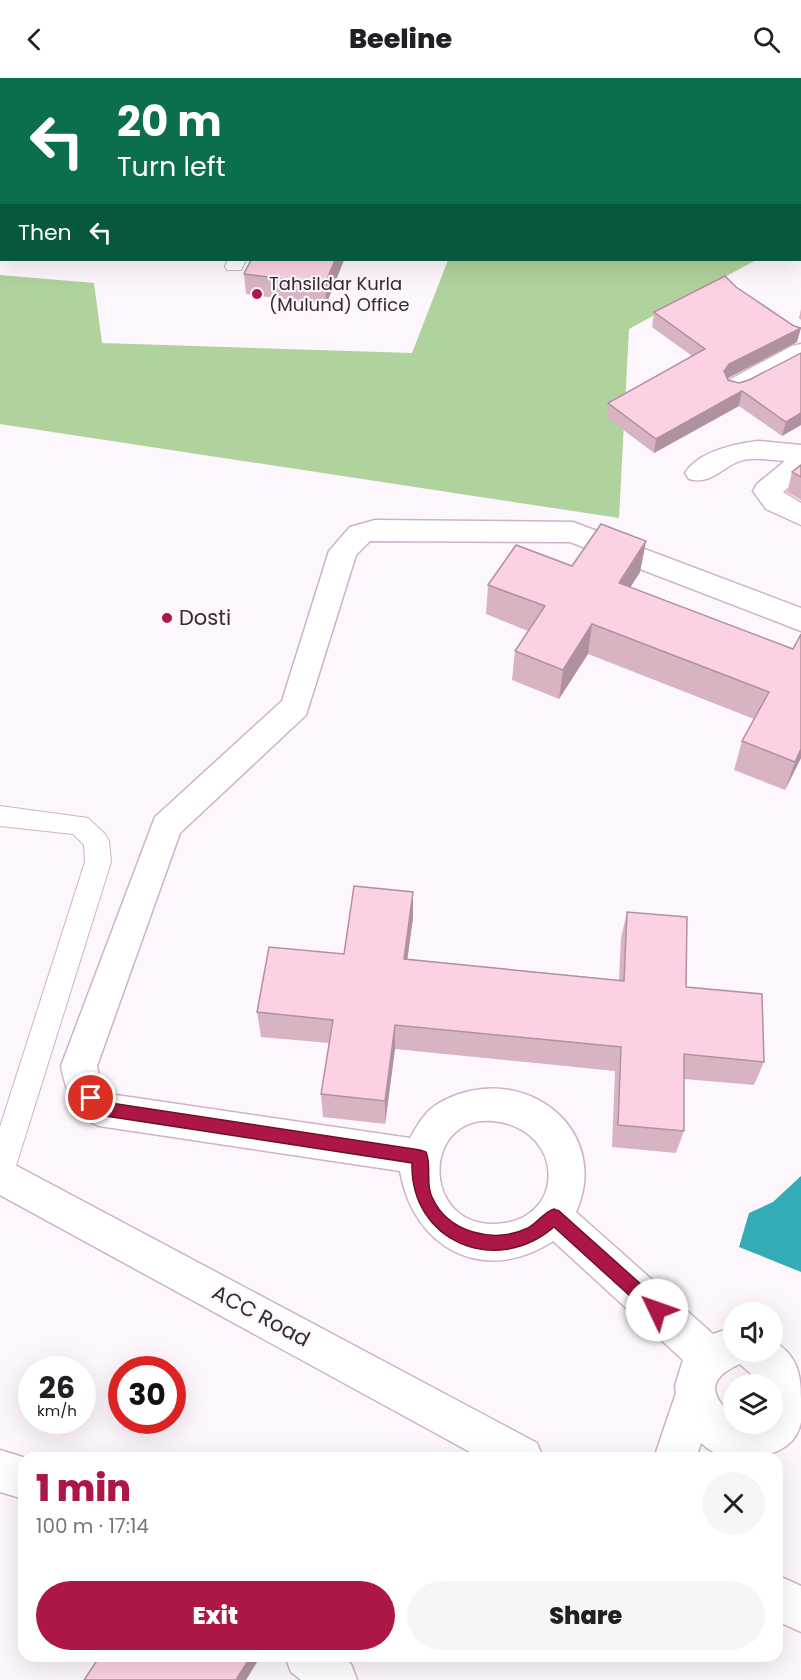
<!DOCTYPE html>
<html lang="en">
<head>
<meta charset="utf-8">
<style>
	:root { --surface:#fff; --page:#f6f6f6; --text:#202124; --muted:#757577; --accent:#ac1745 }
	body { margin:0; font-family:Poppins,sans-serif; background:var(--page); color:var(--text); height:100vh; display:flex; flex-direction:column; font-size:22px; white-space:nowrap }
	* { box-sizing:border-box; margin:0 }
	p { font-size:20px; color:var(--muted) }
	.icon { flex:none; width:33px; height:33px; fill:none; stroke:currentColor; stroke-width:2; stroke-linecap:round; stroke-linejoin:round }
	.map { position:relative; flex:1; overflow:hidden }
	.sheet { position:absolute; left:18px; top:1374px; width:765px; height:210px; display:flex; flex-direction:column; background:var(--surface); border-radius:18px; box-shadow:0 6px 24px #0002 }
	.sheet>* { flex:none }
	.hud { position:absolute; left:0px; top:0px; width:801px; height:183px; box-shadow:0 6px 24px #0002; background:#0b6e4f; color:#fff; overflow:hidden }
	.tools { position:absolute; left:723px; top:1224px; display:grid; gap:12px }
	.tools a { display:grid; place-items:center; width:60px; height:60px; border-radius:50%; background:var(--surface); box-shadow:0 6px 24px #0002; font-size:30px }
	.speed { position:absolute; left:18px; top:1278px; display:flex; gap:12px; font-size:30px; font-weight:700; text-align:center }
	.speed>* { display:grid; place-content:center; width:78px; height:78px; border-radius:50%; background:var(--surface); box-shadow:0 6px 24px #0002; line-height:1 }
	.speed small { font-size:15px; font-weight:400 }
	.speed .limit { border:9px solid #d22; background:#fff; color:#111 }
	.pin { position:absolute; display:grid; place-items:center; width:51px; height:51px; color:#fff; margin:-26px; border:3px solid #fff; border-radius:50%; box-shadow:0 2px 6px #0007 }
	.me { position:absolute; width:66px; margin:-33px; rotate:312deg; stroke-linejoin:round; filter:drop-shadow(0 0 4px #0008) }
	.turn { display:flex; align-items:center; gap:21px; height:126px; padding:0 18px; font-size:27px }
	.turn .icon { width:78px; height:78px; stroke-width:2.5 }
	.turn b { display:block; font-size:42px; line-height:51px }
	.then { display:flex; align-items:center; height:57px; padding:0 18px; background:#0003; gap:12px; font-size:22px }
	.round { display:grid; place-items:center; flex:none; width:63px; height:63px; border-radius:32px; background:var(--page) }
	.head { display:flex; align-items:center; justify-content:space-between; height:102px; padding:0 18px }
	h1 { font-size:36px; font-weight:800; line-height:45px; color:var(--accent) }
	.button { display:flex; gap:12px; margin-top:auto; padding:12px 18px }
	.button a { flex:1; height:69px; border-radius:36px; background:var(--accent); color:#fff; font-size:24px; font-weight:800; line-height:69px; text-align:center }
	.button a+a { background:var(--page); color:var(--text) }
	header { display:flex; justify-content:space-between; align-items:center; height:78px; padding:0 18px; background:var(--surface); font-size:27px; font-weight:800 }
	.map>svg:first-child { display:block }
	.green { fill:#b0d29c }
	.water { fill:#34acb7 }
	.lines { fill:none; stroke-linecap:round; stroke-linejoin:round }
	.lane-casing { stroke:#cfb1cb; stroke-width:2 }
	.street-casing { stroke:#cfb1cb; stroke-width:3 }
	.secondary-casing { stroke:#cfb1cb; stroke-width:3 }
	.lane { fill:#fff; fill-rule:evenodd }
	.street { fill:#fff; fill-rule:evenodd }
	.secondary { fill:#fff; fill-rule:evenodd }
	.wall { fill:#d8b4c3 }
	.shaded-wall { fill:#b0929f }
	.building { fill:#fbd1e3; stroke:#b0929f; stroke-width:1.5 }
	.route { fill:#ac1745; stroke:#700f2d; stroke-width:1.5 }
	.poi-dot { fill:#ac1745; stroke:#fdf6fc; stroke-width:2 }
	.labels { text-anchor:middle; stroke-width:4.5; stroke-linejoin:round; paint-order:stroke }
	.far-poi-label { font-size:18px; fill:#352a34; stroke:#fdf6fc; text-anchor:start }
	.poi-label { font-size:21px; fill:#352a34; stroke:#fdf6fc; text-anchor:start }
	.street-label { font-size:21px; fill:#352a34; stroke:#fdf6fc }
</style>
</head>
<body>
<header><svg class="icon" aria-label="back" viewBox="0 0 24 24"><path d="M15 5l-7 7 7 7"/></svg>Beeline<svg class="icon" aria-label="search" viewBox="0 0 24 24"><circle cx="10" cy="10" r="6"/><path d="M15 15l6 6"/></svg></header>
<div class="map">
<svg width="801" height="1602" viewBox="0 0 801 1602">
	<rect width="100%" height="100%" fill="#fdf6fc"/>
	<path class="green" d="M 448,182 L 756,182 L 629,251 L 619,440 L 0,346 L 0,197 L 94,205 L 102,265 L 412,275 Z"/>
	<path class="water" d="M 801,1098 L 801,1194 L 739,1169 L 749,1135 L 773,1124 Z"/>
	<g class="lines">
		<defs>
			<path id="lane" d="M 4,0 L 20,0 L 3,2 Z
				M 300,0 L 316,0 L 299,2 Z
				M 471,0 L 487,0 L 487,2 L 471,2 Z
				M 0,88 L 2,88 L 0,103 Z
				M 228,182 L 246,182 L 241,192 L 227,192 L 225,188 Z
				M 0,728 L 88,740 L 105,756 L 109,763 L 111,784 L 14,1094 L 10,1104 L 0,1108 L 0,1049 L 85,784 L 84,767 L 73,756 L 0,748 Z"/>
			<path id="street" d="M 801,266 L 801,285 L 745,315 L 736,317 L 727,315 L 723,309 L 727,303 L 792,268 Z
				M 758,363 L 801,367 L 801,399 L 783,414 L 801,425 L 801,447 L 766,431 L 753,413 L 757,406 L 785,383 C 770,382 751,378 737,384 C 720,392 709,407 689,401 L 685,395 C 699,373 734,366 758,363 Z
				M 375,442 L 573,444 L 801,530 L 801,553 L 570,464 L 370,463 L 356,477 L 306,637 L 180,755 L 97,988 L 100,1004 L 109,1016 L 410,1060 C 414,1053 419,1044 425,1037 C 433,1027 444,1022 456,1017 C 532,989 611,1055 576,1134 L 713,1256 L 734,1249 L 734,1274 L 772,1274 L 772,1262 C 797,1277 801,1294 801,1321 C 801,1328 801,1337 801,1344 C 796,1372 766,1380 743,1380 C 727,1380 712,1376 701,1365 L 696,1380 L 654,1380 L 676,1315 L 675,1308 L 683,1282 L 553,1163 C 485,1208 413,1171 400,1093 L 99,1048 C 73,1038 66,1013 61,988 L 155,739 L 282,623 L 329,473 L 350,449 ZM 492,1043 C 566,1049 568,1144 495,1146 C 421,1148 422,1038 492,1043 ZM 740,1286 L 762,1306 L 772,1306 L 772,1346 L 734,1346 L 734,1339 C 708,1316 708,1300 740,1286 Z
				M 0,1372 L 26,1380 L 24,1380 L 24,1421 L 0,1414 Z
				M 285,1578 L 341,1578 L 351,1586 L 357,1602 L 301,1602 L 291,1594 Z"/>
			<path id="secondary" d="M 0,1079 L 537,1365 L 543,1380 L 481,1380 L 0,1117 Z
				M 777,1497 L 801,1508 L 801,1554 L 777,1543 Z"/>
		</defs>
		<use href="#lane" class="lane-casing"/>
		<use href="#street" class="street-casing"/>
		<use href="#secondary" class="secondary-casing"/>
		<use href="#lane" class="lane"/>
		<use href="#street" class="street"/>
		<use href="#secondary" class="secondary"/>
	</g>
	<path class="wall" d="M 45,0 L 239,0 L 238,2 L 45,2 Z
		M 251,182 L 344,182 L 326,227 L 246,216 L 244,196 Z
		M 736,209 L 797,264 L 728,300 L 728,302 L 739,305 L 749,302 L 801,275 L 801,347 L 782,358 L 739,328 L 654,375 L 606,339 L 608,325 L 692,278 L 652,249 L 654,234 Z
		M 801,231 L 801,242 L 799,240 Z
		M 801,387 L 801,422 L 787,414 L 792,394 Z
		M 646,463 L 640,494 L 630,510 L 793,571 L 801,556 L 801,680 L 785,712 L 734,692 L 742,663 L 754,641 L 588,576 L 559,621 L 512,602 L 515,573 L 528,553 L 486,536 L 488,507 L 572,488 Z
		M 627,834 L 686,909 L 764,984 L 754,1007 L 684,1001 L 684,1053 L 676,1075 L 612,1069 L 615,993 L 395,971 L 385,1046 L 323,1039 L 321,1016 L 329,965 L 261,959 L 257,934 L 344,876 L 413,840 L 407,881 L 619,902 L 621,860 Z"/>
	<path class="shaded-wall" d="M 411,0 L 419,0 L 418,2 L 410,2 Z
		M 335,182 L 344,182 L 326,227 L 325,206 Z
		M 801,250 L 797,264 L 726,301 L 724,293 L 729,286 Z
		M 742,313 L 739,328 L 654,375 L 656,361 Z
		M 801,335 L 801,347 L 782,358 L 786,344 Z
		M 646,463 L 640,494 L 614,535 L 619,505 Z
		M 592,546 L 588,576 L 559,621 L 563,592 Z
		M 801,671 L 801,680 L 785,712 L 795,684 Z
		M 413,814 L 413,840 L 404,906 L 404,881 Z
		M 395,947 L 395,971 L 385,1046 L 385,1023 Z
		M 251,1578 L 257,1578 L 259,1581 L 246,1602 L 236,1602 Z"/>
	<path class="building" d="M 338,0 L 411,0 L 410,2 L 337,2 Z
		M 251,182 L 335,182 L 325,206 L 244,196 Z
		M 725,198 L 736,209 L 794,248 L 801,250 L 729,286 L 724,293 L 728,302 L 739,305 L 749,302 L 801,275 L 801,335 L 786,344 L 742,313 L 656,361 L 608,325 L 705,271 L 654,234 Z
		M 801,387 L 801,399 L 792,394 Z
		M 601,446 L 646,463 L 619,505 L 793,571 L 801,556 L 801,671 L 795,684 L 742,663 L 769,614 L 592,546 L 563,592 L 515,573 L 545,528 L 488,507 L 516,467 L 572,488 Z
		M 354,808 L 413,814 L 404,881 L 624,903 L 627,834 L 687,839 L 686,909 L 762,916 L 764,984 L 684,976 L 684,1053 L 618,1047 L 621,969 L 395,947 L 385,1023 L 321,1016 L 333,942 L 257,934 L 269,869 L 344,876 Z
		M 100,1578 L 251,1578 L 236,1602 L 84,1602 Z"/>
	<path class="route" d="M 91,1013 L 96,1015 L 104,1024 L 420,1072 L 426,1074 C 432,1088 425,1105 432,1119 C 448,1155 494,1166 528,1150 C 537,1145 543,1135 554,1131 L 559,1133 L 663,1226 L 665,1232 L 663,1237 L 657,1240 L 651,1237 L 554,1149 C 496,1199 410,1164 412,1085 L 99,1037 L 94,1035 L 84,1020 L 86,1015 Z"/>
	<g class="poi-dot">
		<circle cx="257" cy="216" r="6"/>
		<circle cx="167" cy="540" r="6"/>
	</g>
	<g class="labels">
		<g class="far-poi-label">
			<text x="269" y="212">Tahsildar Kurla<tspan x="269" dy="21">(Mulund) Office</tspan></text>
		</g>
		<g class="poi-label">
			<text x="179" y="547">Dosti</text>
		</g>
		<g class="street-label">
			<text transform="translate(261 1238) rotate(28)" y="7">ACC Road</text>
		</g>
	</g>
</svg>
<div class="tools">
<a><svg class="icon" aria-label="sound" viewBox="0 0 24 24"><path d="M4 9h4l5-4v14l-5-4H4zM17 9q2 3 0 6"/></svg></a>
<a><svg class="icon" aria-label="layers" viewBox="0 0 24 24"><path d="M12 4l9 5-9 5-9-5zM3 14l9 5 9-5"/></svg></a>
</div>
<div class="speed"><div>26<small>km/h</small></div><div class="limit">30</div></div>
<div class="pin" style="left:91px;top:1020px;background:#d93025"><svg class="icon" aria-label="arrive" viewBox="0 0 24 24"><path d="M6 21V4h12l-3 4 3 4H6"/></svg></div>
<svg class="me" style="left:657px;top:1232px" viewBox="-20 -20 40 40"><circle r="19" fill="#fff"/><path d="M0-13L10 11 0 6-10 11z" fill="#ac1745"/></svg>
<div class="hud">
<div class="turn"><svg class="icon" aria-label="left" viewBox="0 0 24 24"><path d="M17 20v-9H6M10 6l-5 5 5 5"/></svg><div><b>20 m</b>Turn left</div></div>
<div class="then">Then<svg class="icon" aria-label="left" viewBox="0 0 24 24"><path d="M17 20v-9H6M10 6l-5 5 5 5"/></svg></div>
</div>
<section class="sheet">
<div class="head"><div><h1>1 min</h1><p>100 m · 17:14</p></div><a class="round"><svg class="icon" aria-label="close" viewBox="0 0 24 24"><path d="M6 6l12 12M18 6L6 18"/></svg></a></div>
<div class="button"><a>Exit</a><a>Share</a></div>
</section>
</div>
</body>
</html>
